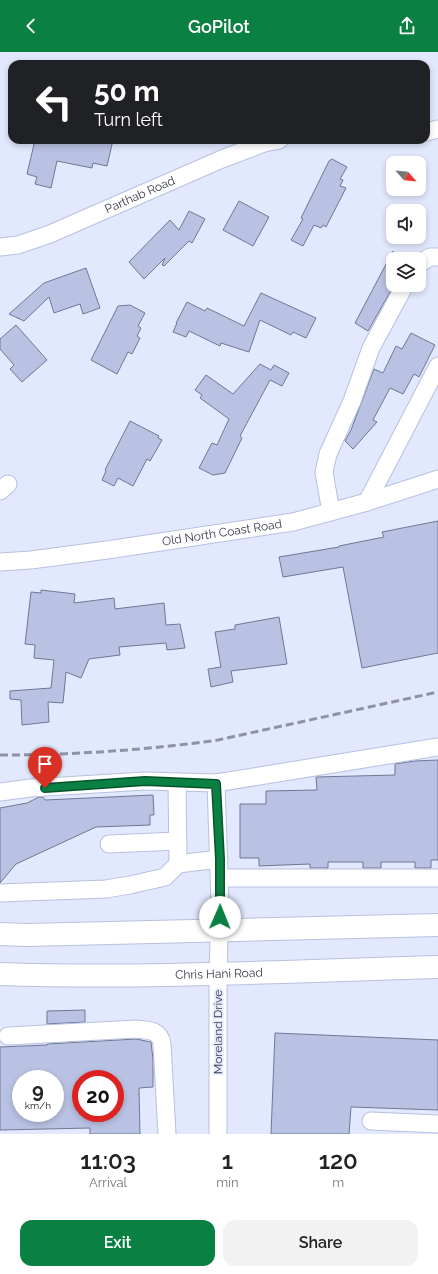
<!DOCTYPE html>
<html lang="en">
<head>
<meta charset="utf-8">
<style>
	:root { --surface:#fff; --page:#f2f2f2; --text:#222; --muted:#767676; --accent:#0b8043 }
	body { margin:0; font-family:Raleway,sans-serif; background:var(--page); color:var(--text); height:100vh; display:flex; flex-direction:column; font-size:15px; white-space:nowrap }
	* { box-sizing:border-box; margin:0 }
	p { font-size:13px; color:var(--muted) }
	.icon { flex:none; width:22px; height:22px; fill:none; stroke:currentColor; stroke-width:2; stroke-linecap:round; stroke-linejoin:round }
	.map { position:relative; height:1082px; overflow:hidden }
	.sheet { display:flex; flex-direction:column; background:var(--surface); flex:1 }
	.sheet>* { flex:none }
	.guide { position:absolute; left:8px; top:8px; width:422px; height:84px; border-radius:12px; box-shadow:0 2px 6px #0003; background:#202124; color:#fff; overflow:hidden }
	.needle { width:26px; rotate:117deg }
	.buttons { position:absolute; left:386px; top:104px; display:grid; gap:8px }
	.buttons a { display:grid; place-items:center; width:40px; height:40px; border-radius:8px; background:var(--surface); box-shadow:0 2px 6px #0003; font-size:20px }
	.speed { position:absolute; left:12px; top:1018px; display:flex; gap:8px; font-size:20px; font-weight:700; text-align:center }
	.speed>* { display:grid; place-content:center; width:52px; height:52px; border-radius:50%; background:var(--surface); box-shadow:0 2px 6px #0003; line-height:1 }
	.speed small { font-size:10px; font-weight:400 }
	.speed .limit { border:6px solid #d22; background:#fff; color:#111 }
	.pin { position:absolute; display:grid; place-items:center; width:34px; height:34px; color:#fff; margin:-41px -17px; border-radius:50% 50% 50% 0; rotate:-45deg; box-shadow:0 0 4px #0007 }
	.pin .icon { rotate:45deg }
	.me { position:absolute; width:44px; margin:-22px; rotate:1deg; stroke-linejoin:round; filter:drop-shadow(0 0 3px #0008) }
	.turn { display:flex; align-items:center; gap:14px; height:84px; padding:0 20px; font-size:18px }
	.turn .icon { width:52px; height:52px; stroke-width:2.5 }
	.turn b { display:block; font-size:28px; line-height:34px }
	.eta { display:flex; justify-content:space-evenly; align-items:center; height:68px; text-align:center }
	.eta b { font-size:24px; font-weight:600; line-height:28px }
	.action { display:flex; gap:8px; margin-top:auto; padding:8px 20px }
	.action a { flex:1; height:46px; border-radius:12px; background:var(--accent); color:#fff; font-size:16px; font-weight:600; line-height:46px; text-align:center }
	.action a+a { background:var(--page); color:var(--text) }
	header { display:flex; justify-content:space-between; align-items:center; height:52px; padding:0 20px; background:var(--accent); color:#fff; font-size:18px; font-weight:600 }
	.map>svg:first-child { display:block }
	.building { fill:#b9c2e3; stroke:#707796; fill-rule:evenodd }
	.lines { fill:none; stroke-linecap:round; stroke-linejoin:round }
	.minor-casing { stroke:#b7c0e1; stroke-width:19 }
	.major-casing { stroke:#b7c0e1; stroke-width:24 }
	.minor { stroke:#fff; stroke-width:17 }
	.major { stroke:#fff; stroke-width:22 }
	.rail { stroke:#8e93a4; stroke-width:3; stroke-dasharray:8 4; stroke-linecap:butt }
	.route-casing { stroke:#07532c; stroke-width:10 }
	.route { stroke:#0b8043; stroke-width:7 }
	.labels { text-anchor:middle; stroke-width:3.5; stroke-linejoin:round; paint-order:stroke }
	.street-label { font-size:12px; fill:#383c49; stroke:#e2e8fd }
</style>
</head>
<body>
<header><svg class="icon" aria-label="back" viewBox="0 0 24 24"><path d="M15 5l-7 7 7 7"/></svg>GoPilot<svg class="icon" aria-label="share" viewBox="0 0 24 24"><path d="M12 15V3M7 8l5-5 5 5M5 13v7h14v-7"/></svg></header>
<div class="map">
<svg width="438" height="1082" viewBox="0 0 438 1082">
	<rect width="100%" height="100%" fill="#e2e8fd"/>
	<path class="building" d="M 35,88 L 113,88 L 107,114 L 93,111 L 92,116 L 57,109 L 51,136 L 35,132 L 37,125 L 27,122 Z
		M 332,107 L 347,115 L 340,127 L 343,128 L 340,134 L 346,136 L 326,175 L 323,173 L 321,176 L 314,173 L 303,194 L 291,188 L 303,167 L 301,166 L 329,109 Z
		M 239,149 L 269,165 L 253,194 L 223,178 Z
		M 189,159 L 205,167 L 192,191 L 189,189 L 164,214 L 162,213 L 165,206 L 144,227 L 129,210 L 170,168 L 179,178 Z
		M 393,199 L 394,233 L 368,279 L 355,271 Z
		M 86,216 L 100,256 L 83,262 L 80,252 L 54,261 L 49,245 L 24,269 L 9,262 L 44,231 Z
		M 261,241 L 316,266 L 306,286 L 293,280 L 291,283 L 260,268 L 249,300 L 221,291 L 220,294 L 189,279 L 186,285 L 173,280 L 177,271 L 176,271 L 187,250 L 205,259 L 207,256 L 244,274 Z
		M 130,253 L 145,261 L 138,274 L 141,276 L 137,284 L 140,286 L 132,302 L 128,300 L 117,322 L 91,308 L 118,254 Z
		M 16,273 L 47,308 L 22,330 L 10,317 L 14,313 L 0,297 L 0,287 Z
		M 411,281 L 435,293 L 419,325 L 414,322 L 403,342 L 390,336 L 373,368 L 377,370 L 353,397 L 345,389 L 351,378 L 374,317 L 383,321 L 396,294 L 402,297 Z
		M 260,312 L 271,318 L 274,313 L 289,321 L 282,334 L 270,328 L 240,384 L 242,386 L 225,421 L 213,423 L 199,416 L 212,391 L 217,393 L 229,367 L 200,346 L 202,343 L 195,338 L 206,323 L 233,342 Z
		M 130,369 L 159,384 L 158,386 L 162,388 L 150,409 L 147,407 L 133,434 L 118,426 L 114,434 L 102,428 L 106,419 L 105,418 Z
		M 438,469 L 438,601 L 362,616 L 343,515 L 283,525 L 279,505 L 339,495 L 339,494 L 384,485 L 382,480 Z
		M 41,538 L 75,542 L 74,551 L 114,546 L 115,557 L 164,551 L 166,573 L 180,572 L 185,596 L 167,598 L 166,591 L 119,595 L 120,603 L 89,607 L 81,626 L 66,620 L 63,651 L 48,650 L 49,670 L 22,673 L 21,648 L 10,647 L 10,639 L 51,636 L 54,608 L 34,606 L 35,593 L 25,592 L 31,540 L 41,541 Z
		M 279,565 L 287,612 L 231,619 L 233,630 L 211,635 L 208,617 L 221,615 L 215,580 L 235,577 L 235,573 Z
		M 438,708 L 438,808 L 431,808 L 431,816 L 415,816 L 415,810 L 381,810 L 381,816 L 363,816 L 363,810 L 328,810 L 328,816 L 310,816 L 310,812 L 259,814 L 259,806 L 240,806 L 240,752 L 266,752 L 266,739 L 317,738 L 316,725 L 395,723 L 395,712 L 415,709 Z
		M 153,743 L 154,763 L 150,763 L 150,773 L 96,775 L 16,812 L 0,831 L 0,756 L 27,751 L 39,745 L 43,745 L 45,748 Z
		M 85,958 L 85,970 L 47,972 L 47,959 Z
		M 275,981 L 438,988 L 438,1058 L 351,1055 L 349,1082 L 271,1082 Z
		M 136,987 L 151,990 L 153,1008 L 153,1035 L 139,1036 L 140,1082 L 90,1082 L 90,1076 L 0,1078 L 0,995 L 47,993 L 47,992 ZM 21,1027 L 55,1027 L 55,1061 L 21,1061 ZM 81,1027 L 115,1027 L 115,1061 L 81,1061 Z"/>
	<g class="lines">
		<defs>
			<g id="minor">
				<path d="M 426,80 L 438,77"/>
				<path id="s1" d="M 0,195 L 18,193 L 50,182 L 222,107 L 264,91 L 279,88"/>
				<path d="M 419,212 L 430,205 L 438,205"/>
				<path d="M 0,439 L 8,432"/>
				<path d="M 367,450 L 438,314"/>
				<path d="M 331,460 L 324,420 L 328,402 L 352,349 L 371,296 L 405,233"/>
				<path id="s2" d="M 0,510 L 31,508 L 107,498 L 293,470 L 367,450 L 438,427"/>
				<path d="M 177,730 L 178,812"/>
				<path d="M 216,731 L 438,695"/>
				<path d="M 0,740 L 30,736 L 145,729 L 216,731 L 220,852 L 218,923 L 218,1082"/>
				<path d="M 109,792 L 178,789"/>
				<path d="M 220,826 L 438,826"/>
				<path d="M 0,841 L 106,837 L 130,833 L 165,825 L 178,812 L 219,807"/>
				<path d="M 8,984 L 136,977 C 149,978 160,978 162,992 L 167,1082"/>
				<path d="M 371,1069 L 438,1072"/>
			</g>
			<g id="major">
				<path d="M 0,882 L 27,883 L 438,873"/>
				<path id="s3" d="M 0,922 C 146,927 292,919 438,915"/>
			</g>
		</defs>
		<use href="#minor" class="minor-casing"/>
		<use href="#major" class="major-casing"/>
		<use href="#minor" class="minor"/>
		<use href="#major" class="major"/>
		<path class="rail" d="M 0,703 C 73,703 147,698 218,688 L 438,640"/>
	</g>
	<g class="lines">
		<defs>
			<path id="route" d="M 45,736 L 145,729 L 216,732 L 220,807 L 220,865"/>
		</defs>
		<use href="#route" class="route-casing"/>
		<use href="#route" class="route"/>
	</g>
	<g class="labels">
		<g class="street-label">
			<text dy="4" stroke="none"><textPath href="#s1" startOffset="150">Parthab Road</textPath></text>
			<text dy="4" stroke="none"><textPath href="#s2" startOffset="224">Old North Coast Road</textPath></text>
			<text dy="4" stroke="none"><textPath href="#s3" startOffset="219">Chris Hani Road</textPath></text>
			<text transform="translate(218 980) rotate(-90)" y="4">Moreland Drive</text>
		</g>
	</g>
</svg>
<div class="buttons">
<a><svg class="needle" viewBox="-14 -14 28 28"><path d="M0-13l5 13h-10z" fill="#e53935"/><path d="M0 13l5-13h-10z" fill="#767676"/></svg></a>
<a><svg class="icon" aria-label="sound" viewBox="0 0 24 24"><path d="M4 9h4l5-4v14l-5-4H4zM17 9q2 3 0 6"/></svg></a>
<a><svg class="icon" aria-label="layers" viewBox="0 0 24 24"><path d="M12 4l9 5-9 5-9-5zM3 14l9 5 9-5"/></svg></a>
</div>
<div class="speed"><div>9<small>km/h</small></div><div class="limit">20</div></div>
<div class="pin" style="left:45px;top:736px;background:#d93025"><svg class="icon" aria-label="arrive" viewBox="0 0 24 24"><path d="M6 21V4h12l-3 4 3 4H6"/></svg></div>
<svg class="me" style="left:220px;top:865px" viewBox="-20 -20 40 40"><circle r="19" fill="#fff"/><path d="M0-13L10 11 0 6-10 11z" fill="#0b8043"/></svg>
<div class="guide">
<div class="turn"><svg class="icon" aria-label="left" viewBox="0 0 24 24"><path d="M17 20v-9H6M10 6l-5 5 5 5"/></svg><div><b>50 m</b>Turn left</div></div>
</div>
</div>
<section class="sheet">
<div class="eta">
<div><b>11:03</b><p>Arrival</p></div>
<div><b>1</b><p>min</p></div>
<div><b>120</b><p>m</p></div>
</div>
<div class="action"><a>Exit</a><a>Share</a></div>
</section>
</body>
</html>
